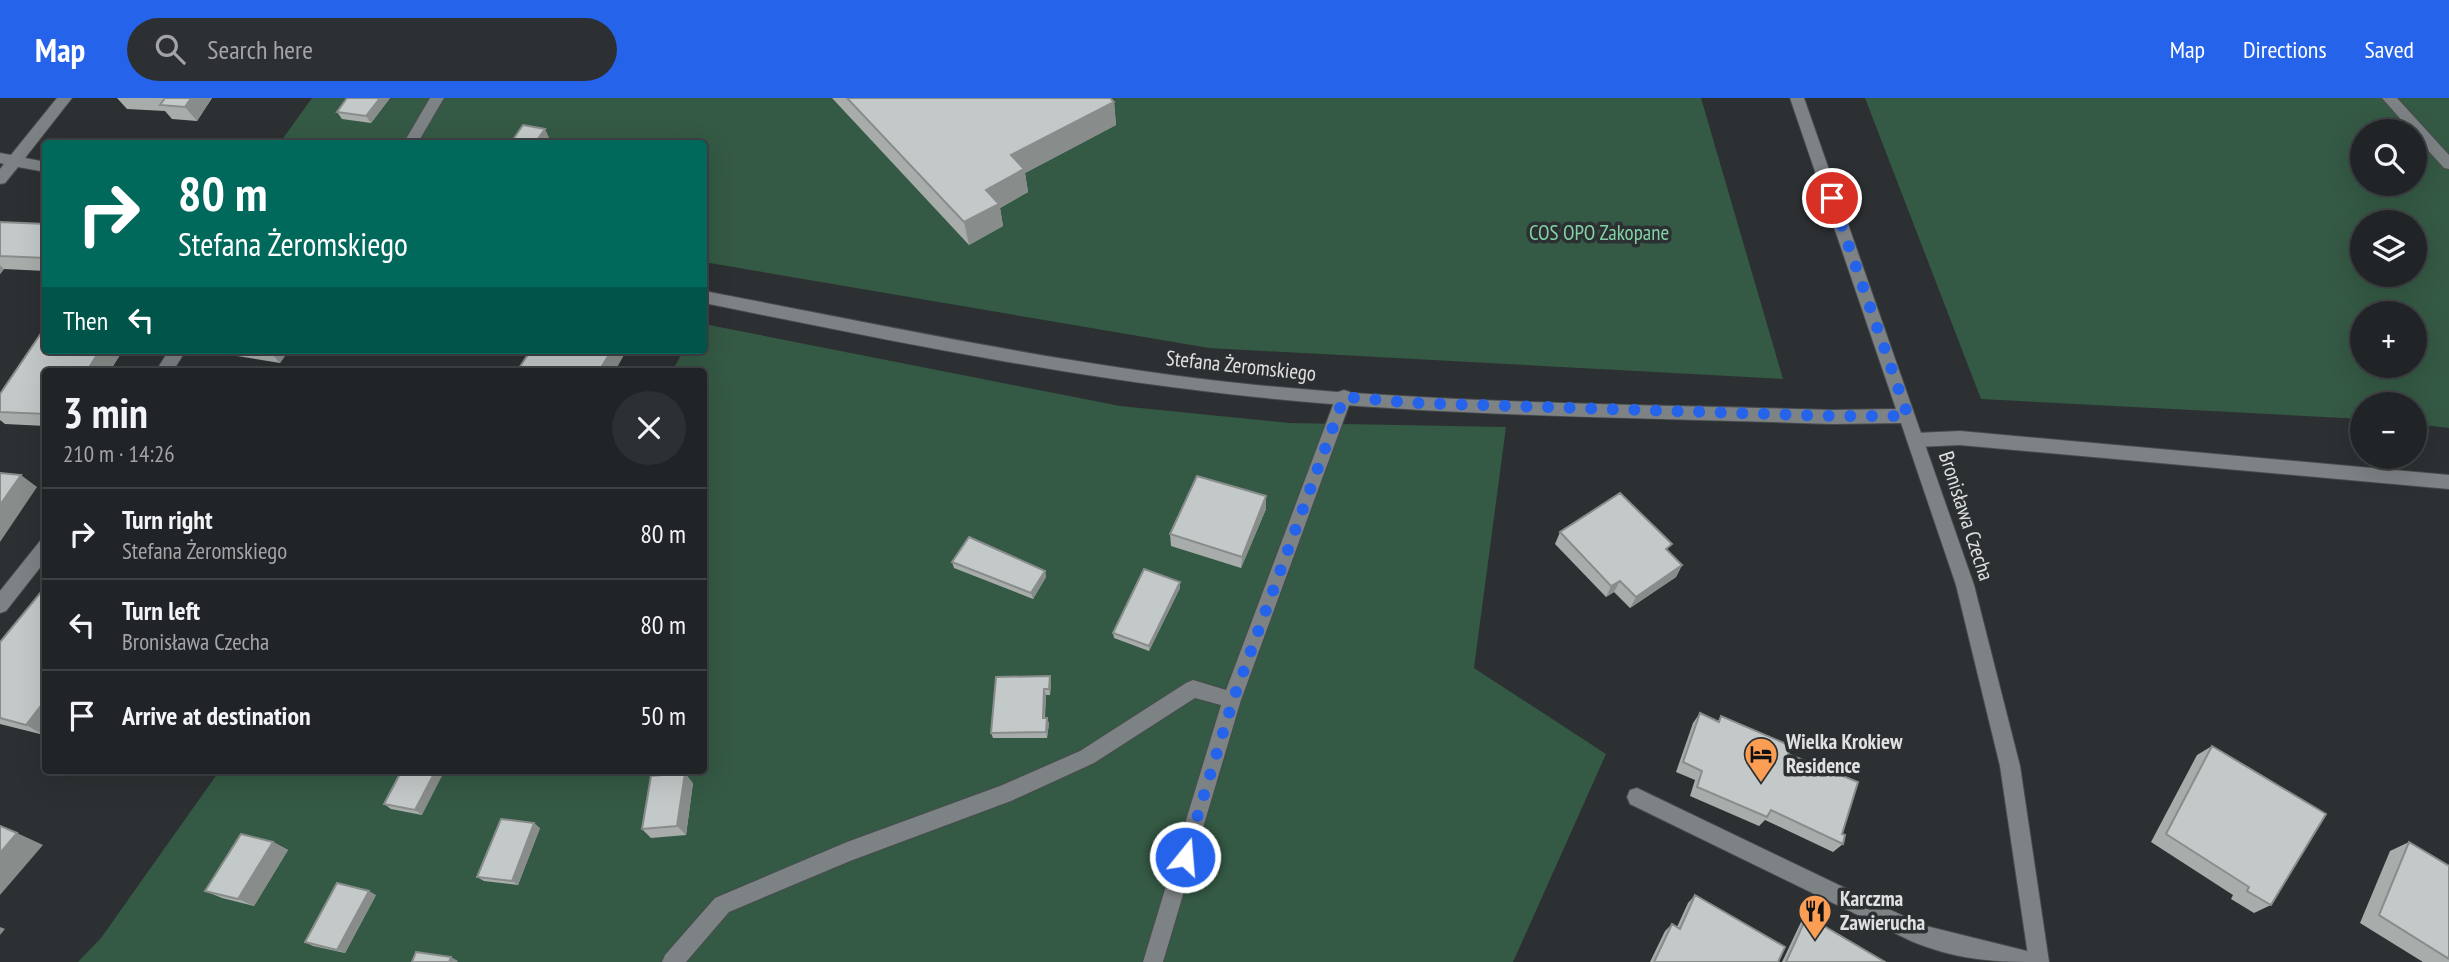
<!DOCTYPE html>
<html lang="en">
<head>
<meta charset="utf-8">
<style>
	:root { --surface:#212426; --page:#2d3032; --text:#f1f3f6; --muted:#a2a4a7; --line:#3e4143; --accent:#2563eb }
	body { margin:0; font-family:"PT Sans Narrow",sans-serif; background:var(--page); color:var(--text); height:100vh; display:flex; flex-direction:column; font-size:26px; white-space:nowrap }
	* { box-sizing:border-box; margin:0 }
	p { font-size:23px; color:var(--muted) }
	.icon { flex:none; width:38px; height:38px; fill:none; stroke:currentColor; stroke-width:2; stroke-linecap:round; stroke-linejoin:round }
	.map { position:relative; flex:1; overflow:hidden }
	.side { position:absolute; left:42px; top:270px; width:665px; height:406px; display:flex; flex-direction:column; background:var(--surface); border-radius:7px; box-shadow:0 7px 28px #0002,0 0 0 2px var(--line) }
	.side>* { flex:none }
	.banner { position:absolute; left:42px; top:42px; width:665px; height:214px; border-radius:7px; box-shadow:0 7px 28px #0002,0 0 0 2px var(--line); background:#00695c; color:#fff; overflow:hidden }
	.fabs { position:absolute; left:2350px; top:21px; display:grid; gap:14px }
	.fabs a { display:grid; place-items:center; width:77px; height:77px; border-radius:50%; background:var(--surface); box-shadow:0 7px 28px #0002,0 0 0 2px var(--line); font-size:35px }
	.pin { position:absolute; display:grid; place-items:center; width:60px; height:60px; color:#fff; margin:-30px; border:4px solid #fff; border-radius:50%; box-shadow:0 2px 7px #0007 }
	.me { position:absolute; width:77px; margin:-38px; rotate:17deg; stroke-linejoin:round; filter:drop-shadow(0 0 5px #0008) }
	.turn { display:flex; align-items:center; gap:24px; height:147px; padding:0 21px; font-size:32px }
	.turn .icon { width:91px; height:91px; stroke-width:2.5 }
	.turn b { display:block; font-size:49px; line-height:60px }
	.then { display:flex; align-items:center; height:66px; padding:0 21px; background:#0003; gap:14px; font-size:26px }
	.round { display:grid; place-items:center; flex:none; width:74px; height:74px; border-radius:37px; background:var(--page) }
	.headline { display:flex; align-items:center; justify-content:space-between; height:119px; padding:0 21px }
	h1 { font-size:42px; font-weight:800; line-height:52px }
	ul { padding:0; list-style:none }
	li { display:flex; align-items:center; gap:21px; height:91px; padding:0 21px; border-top:2px solid var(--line) }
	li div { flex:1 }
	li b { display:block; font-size:26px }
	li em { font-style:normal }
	header { display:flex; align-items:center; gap:42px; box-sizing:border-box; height:98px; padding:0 35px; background:var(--accent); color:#fff }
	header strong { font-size:33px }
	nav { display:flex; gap:38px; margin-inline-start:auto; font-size:24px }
	.search { width:490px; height:63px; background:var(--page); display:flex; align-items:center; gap:18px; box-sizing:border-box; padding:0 24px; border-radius:38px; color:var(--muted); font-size:26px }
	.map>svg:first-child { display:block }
	.green { fill:#345944; fill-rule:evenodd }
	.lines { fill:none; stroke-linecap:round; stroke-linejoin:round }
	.lane-casing { stroke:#494c4e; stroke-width:2 }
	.street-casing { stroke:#494c4e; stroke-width:2 }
	.lane { fill:#7d8284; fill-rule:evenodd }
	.street { fill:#7d8284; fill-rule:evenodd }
	.wall { fill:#a8adac }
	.shaded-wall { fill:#888d8c }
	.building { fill:#c3c9c8; stroke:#888d8c; stroke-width:2 }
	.route { stroke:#2563eb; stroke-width:12; stroke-dasharray:0 21.6 }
	.labels { text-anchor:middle; stroke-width:7; stroke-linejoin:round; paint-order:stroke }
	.park-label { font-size:21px; fill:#82d2a5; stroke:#2c3032 }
	.street-label { font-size:21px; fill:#dfe1e2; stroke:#2c3032 }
	.poi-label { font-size:21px; font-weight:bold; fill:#dfe1e2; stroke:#2c3032; text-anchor:start }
</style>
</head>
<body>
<header>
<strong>Map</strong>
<div class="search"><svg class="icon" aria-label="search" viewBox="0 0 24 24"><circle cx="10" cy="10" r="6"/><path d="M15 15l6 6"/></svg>Search here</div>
<nav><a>Map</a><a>Directions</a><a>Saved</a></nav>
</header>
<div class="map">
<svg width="2449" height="864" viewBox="0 0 2449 864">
	<rect width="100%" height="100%" fill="#2c3032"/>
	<path class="green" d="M 312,0 L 1701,0 L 1783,281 L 1209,250 L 704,164 L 704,46 L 279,46 Z
		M 1865,0 L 2449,0 L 2449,330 L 2415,326 L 2415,306 L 2362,306 L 2362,321 L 1981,301 ZM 2362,33 L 2415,33 L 2415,86 L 2362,86 ZM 2362,124 L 2415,124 L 2415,177 L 2362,177 ZM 2362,215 L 2415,215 L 2415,268 L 2362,268 Z
		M 704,226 L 1120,308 L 1289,325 L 1506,329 L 1474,570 L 1606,656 L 1513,864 L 78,864 L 101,840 L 220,672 L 704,672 L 704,273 L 672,273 L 684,252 L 704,252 Z"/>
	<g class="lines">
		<defs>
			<path id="lane" d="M 430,0 L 444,0 L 417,46 L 403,46 Z
				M 2382,0 L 2397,0 L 2449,57 L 2449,71 L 2444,70 L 2415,38 L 2415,33 L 2411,33 Z
				M 1344,292 L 1350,294 L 1352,299 L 1241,602 L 1163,864 L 1143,864 L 1221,607 L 1195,600 L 1094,665 L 1011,703 L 850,763 L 729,814 L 686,864 L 662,864 L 665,857 L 715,800 L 847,744 L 1000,688 L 1080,653 L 1186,585 L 1193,582 L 1226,592 L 1336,299 L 1338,294 Z
				M 1960,333 L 2449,377 L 2449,391 L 1960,347 L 1916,349 L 1910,347 L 1908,342 L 1910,337 L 1916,335 Z
				M 1637,690 L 1922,827 L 2031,854 L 2038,857 L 2041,864 C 1993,864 1956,862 1911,843 L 1630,706 L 1627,699 L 1630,692 Z"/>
			<path id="street" d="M 57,0 L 72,0 L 25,60 L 46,64 L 46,74 L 18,69 L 5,85 L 0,86 L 0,71 L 4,66 L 0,65 L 0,55 L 11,57 Z
				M 1790,0 L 1804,0 L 1974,487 L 2020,668 L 2049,864 L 2029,864 L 2000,668 L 1956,487 L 1901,325 L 1833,326 C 1641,319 1447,319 1256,299 C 1070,280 886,242 704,205 L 704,193 C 887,228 1070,268 1256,287 C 1447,306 1641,306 1833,312 L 1896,311 Z
				M 169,252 L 186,252 L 173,273 L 156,273 Z
				M 46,441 L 46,462 L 6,513 L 0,515 L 0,493 L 40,443 Z"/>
		</defs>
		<use href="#lane" class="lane-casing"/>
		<use href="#street" class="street-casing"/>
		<use href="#lane" class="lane"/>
		<use href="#street" class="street"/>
	</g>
	<path class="wall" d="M 117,0 L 212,0 L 197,23 L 172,21 L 165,13 L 127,11 Z
		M 347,0 L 390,0 L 371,25 L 342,21 L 337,14 Z
		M 832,0 L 1110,0 L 1114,4 L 1116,27 L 1025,75 L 1028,94 L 1000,110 L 1003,128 L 969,147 Z
		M 0,124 L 46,126 L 46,173 L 4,171 L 0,176 Z
		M 46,228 L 46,252 L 123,252 L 110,273 L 46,273 L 46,328 L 5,326 L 0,322 L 0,296 Z
		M 231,252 L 289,252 L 280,265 L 237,258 Z
		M 1266,398 L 1266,411 L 1241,470 L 1171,448 L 1170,436 Z
		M 1560,434 L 1668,453 L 1682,467 L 1676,479 L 1630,510 L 1614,494 L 1606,499 L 1555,446 Z
		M 952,464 L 1045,473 L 1046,479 L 1033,501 L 954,470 Z
		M 1180,484 L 1180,490 L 1149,553 L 1114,540 L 1113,535 Z
		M 46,488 L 46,635 L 44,637 L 0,626 L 0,544 Z
		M 1051,584 L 1050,597 L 1046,597 L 1045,620 L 1049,625 L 1047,640 L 993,640 L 991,635 Z
		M 1700,615 L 1718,623 L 1721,618 L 1788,656 L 1842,736 L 1843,746 L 1833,754 L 1765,722 L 1759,728 L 1690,698 L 1695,682 L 1676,674 L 1693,625 Z
		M 2212,648 L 2271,807 L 2254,815 L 2231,801 L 2233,797 L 2151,744 L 2197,657 Z
		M 402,672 L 422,717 L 391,711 L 384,706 Z
		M 693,685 L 686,737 L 651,740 L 642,731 Z
		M 540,730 L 518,787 L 484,783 L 477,779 Z
		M 273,744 L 288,752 L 254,808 L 222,800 L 205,793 Z
		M 2409,744 L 2449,768 L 2449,864 L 2423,864 L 2360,825 L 2390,753 Z
		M 376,797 L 345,855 L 313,848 L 305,844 Z
		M 1695,797 L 1778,864 L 1650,864 L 1665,833 L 1672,826 L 1677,829 L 1688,805 Z
		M 1807,818 L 1885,864 L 1782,864 L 1802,822 Z"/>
	<path class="shaded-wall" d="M 191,0 L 212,0 L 197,23 L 185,9 Z
		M 380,0 L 390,0 L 371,25 L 366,18 Z
		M 1114,4 L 1116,27 L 1025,75 L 1028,94 L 1000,110 L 1003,128 L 969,147 L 964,124 L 1011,57 Z
		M 545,31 L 552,46 L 534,46 Z
		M 0,167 L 4,171 L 0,176 Z
		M 100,252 L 123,252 L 110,273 L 87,273 Z
		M 268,252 L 289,252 L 280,265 Z
		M 612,252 L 621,252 L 624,257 L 615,273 L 599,273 Z
		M 21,377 L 37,389 L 0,444 L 0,407 Z
		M 1266,398 L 1266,411 L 1241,470 L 1242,459 Z
		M 1682,467 L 1676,479 L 1630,510 L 1636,499 Z
		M 1045,473 L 1046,479 L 1033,501 L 1031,495 Z
		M 1620,483 L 1614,494 L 1606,499 L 1611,488 Z
		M 1180,484 L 1180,490 L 1149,553 L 1149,548 Z
		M 1050,578 L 1051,584 L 1050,597 L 1049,591 Z
		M 1044,591 L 1046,597 L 1044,625 L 1043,620 Z
		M 46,601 L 46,635 L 44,637 L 26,627 Z
		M 1047,620 L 1049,625 L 1047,640 L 1046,634 Z
		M 436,672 L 445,672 L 422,717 L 415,712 Z
		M 685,675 L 693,685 L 686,737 L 677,728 Z
		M 534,725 L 540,730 L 518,787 L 512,783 Z
		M 17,735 L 43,747 L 0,797 L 0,755 Z
		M 273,744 L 288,752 L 254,808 L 238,801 Z
		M 369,793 L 376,797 L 345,855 L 337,852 Z
		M 0,829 L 5,831 L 0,837 Z
		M 451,859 L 458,863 L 457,864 L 449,864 Z"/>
	<path class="building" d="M 165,0 L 191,0 L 185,9 L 160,7 Z
		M 347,0 L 380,0 L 366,18 L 337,14 Z
		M 847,0 L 1110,0 L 1114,4 L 1011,57 L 1024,71 L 986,92 L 999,106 L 964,124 Z
		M 523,27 L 545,31 L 534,46 L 510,46 Z
		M 0,124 L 46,126 L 46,160 L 0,158 Z
		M 46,228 L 46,252 L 100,252 L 87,273 L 46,273 L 46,316 L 0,314 L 0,296 Z
		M 531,252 L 612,252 L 599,273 L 517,273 Z
		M 0,375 L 21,377 L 0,407 Z
		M 1197,378 L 1266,398 L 1242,459 L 1170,436 Z
		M 1620,395 L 1672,446 L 1666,451 L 1682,467 L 1636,499 L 1620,483 L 1611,488 L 1560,434 Z
		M 969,439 L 1045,473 L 1031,495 L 952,464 Z
		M 1144,471 L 1180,484 L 1149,548 L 1113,535 Z
		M 46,488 L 46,601 L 26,627 L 0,620 L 0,544 Z
		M 1050,578 L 1049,591 L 1044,591 L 1043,620 L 1047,620 L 1046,634 L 991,635 L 996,579 Z
		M 1700,615 L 1719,624 L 1721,618 L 1791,648 L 1788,656 L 1858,684 L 1842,736 L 1845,737 L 1843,746 L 1771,712 L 1767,719 L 1697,689 L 1702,673 L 1683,664 Z
		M 2212,648 L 2326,716 L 2271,807 L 2247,793 L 2249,789 L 2166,736 Z
		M 402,672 L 436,672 L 415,712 L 384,706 Z
		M 685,675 L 677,728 L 642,731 L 651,678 Z
		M 501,721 L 534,725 L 512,783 L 477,779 Z
		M 0,728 L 17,735 L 0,755 Z
		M 241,736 L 273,744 L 238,801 L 205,793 Z
		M 2409,744 L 2449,768 L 2449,861 L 2379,817 Z
		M 337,785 L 369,793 L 337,852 L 305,844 Z
		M 1695,797 L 1785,849 L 1778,864 L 1654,864 L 1672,826 L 1680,831 Z
		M 1807,818 L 1885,864 L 1786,864 Z
		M 416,854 L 451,859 L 449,864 L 412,864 Z"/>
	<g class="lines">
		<path class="route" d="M 1185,759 L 1233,602 L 1344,299 L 1416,305 L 1833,318 L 1908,318 L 1832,100"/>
	</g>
	<defs>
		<symbol id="hotel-pin" viewBox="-11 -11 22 30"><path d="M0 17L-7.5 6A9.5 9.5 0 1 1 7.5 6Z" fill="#fc9d54" stroke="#2c3032"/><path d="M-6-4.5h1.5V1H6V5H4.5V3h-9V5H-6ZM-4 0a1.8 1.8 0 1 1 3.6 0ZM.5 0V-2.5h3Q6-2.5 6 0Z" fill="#111"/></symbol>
		<symbol id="restaurant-pin" viewBox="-11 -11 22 30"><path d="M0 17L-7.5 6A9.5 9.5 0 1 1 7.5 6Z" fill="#fc9d54" stroke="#2c3032"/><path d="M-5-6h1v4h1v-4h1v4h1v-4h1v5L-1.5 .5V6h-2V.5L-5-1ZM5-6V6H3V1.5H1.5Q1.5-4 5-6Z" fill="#111"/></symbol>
	</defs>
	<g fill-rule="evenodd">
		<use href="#hotel-pin" x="1742" y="637" width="38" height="52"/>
		<use href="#restaurant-pin" x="1796" y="794" width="38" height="52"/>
	</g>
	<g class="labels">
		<g class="park-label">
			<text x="1599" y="142">COS OPO Zakopane</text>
		</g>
		<g class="street-label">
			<text transform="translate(1241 268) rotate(6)" y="7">Stefana Żeromskiego</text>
			<text transform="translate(1966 418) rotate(72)" y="7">Bronisława Czecha</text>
		</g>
		<g class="poi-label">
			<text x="1786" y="651">Wielka Krokiew<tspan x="1786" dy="24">Residence</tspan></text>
			<text x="1840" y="808">Karczma<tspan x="1840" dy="24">Zawierucha</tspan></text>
		</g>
	</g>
</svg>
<div class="fabs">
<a><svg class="icon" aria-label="search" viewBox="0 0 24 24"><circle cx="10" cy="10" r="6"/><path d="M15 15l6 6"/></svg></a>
<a><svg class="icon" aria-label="layers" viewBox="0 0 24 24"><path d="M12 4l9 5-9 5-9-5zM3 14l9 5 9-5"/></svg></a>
<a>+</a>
<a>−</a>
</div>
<div class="pin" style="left:1832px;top:100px;background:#d93025"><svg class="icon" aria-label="arrive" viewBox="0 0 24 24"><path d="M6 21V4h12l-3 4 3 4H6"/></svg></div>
<svg class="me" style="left:1185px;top:759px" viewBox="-20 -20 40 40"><circle r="17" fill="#2563eb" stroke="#fff" stroke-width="3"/><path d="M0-11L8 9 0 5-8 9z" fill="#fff"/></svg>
<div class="banner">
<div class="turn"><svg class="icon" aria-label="right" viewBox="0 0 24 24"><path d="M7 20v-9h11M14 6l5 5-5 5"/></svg><div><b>80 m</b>Stefana Żeromskiego</div></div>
<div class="then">Then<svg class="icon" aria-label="left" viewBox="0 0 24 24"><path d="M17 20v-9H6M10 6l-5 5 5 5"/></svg></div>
</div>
<section class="side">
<div class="headline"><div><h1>3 min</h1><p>210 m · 14:26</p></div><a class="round"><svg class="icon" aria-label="close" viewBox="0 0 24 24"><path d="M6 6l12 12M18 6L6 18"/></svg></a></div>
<ul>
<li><svg class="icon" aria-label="right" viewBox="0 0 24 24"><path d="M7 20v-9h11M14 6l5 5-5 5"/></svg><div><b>Turn right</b><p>Stefana Żeromskiego</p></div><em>80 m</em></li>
<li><svg class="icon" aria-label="left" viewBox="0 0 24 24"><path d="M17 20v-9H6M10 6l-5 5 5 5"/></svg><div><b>Turn left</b><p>Bronisława Czecha</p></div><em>80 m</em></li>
<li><svg class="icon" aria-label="arrive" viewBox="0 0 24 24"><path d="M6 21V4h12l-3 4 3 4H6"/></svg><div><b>Arrive at destination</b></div><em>50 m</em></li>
</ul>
</section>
</div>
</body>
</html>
